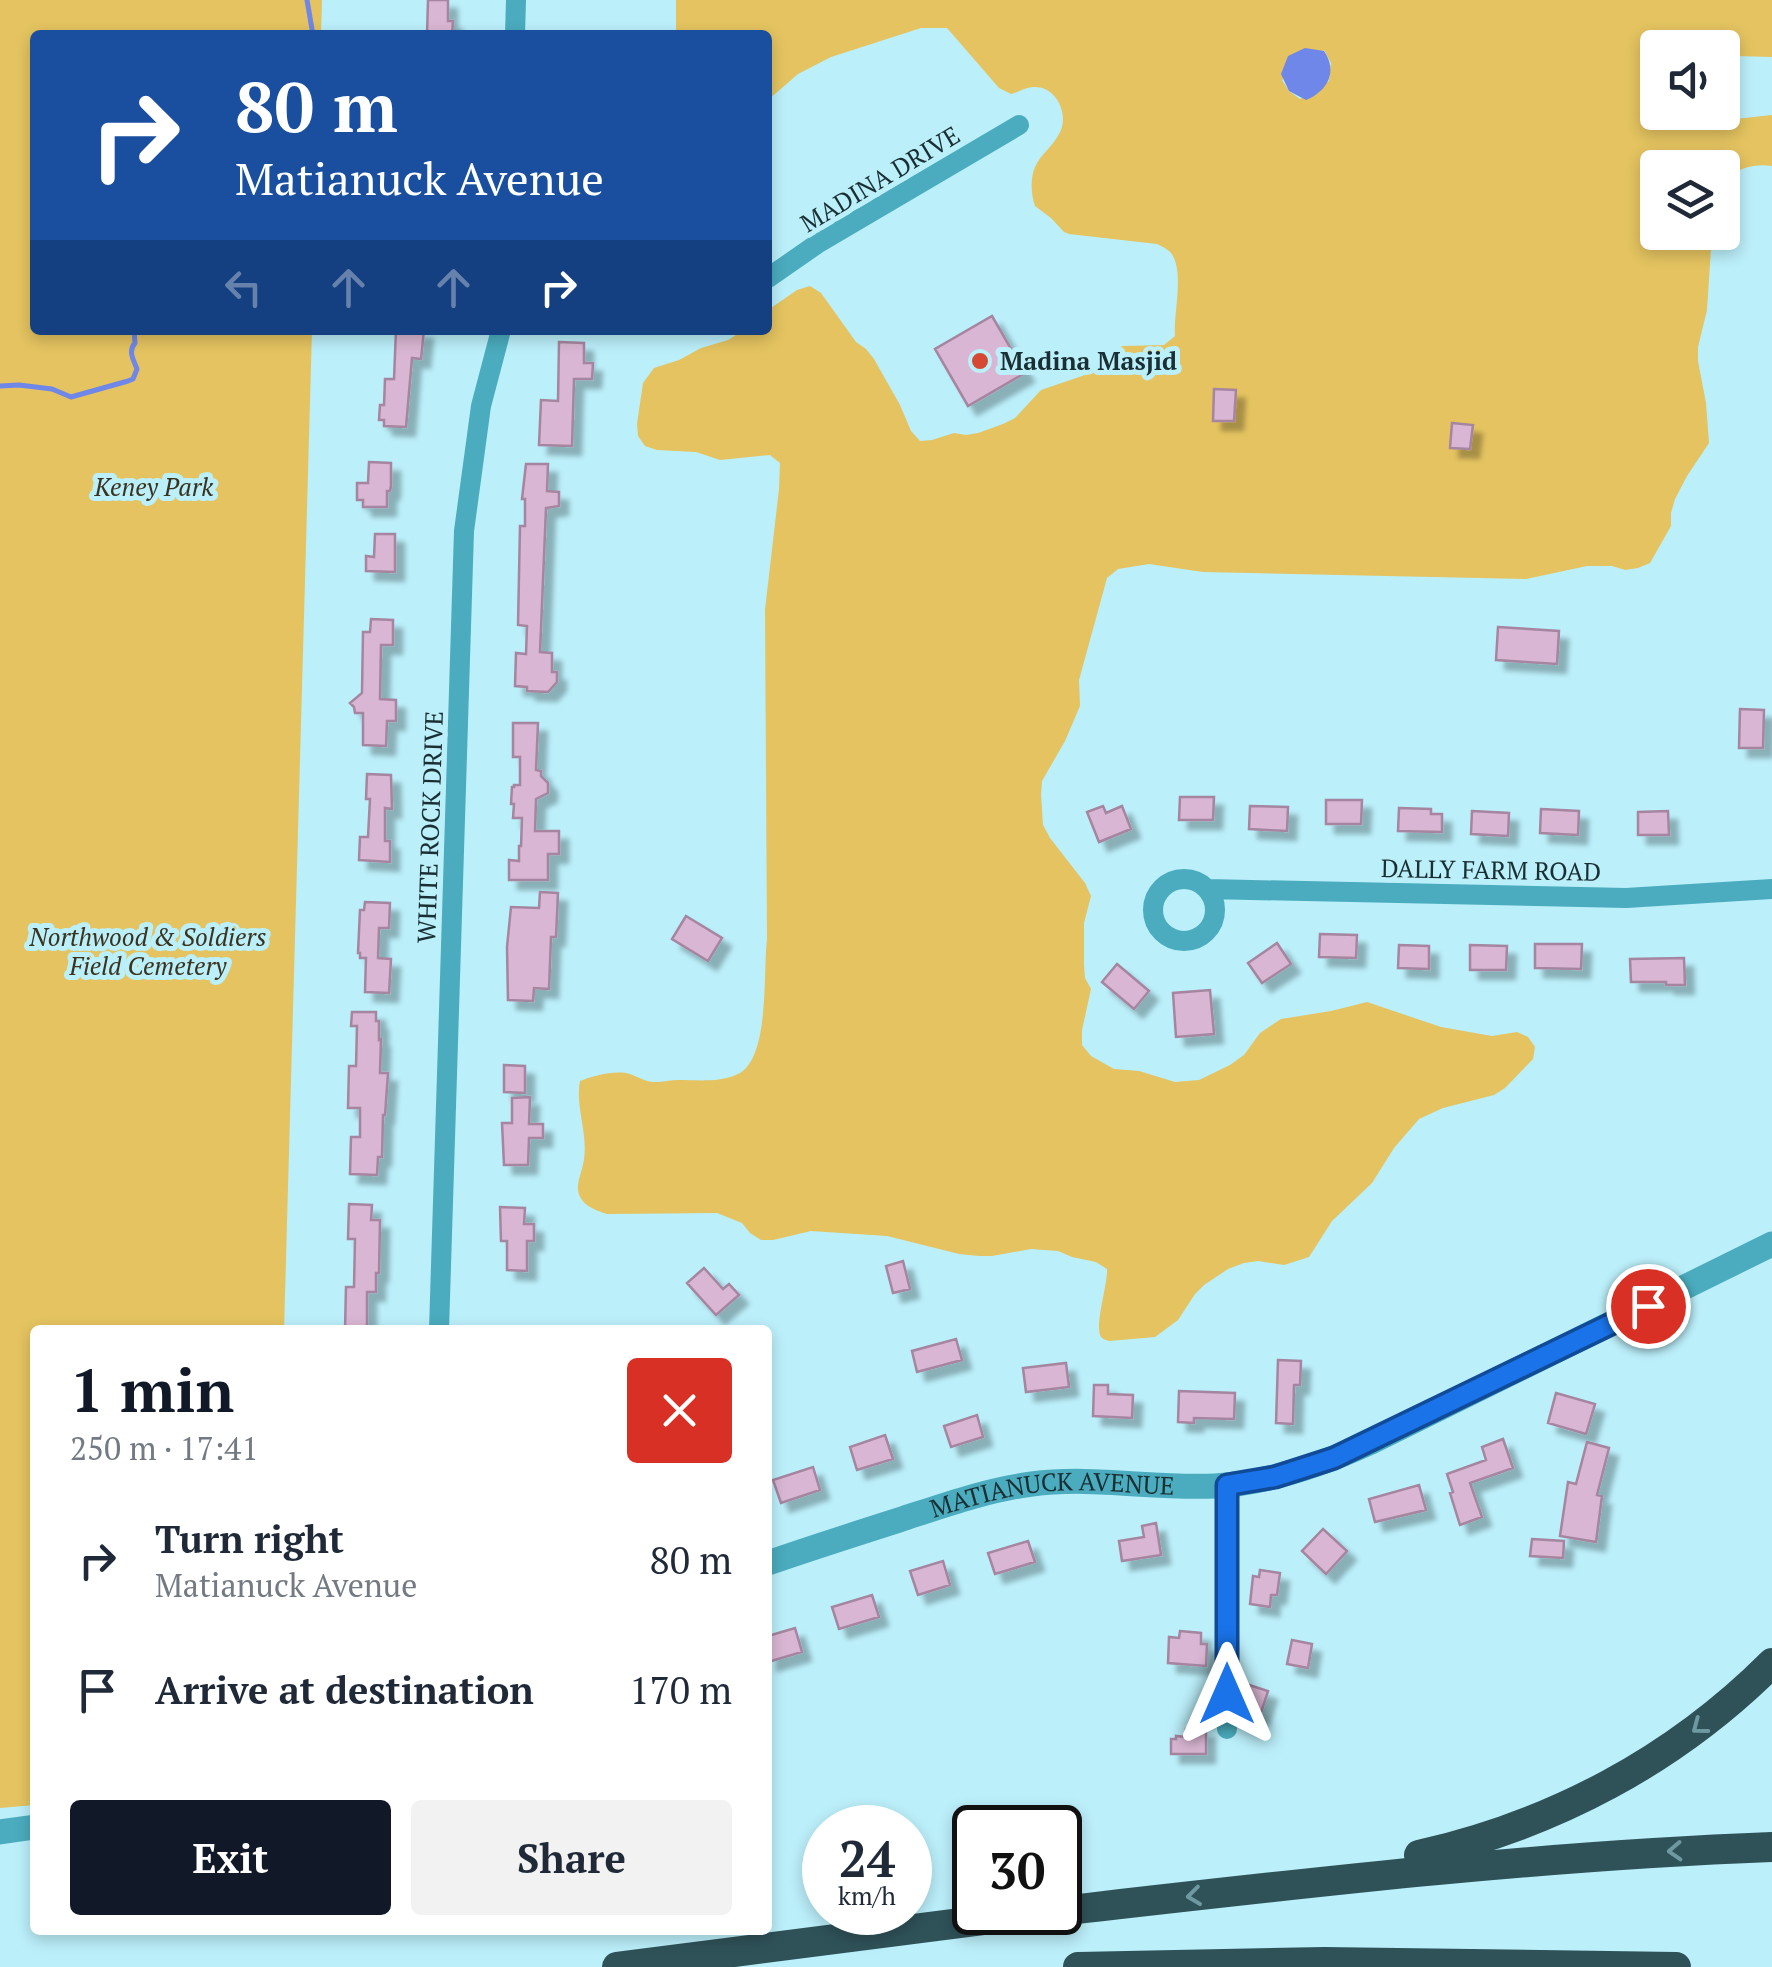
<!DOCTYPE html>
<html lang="en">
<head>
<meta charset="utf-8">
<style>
	:root { --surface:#fff; --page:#f2f2f3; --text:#1f2937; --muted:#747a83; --accent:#111827 }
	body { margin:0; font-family:"PT Serif",serif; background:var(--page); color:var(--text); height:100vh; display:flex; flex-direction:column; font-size:38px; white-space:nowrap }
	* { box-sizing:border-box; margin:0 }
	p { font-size:32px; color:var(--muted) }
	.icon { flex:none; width:55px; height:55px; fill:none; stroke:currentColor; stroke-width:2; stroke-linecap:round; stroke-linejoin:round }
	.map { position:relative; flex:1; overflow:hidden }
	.details { position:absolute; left:30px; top:1325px; width:742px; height:610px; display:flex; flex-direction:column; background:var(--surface); border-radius:10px; box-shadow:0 5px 15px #0003 }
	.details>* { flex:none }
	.guide { position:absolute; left:30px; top:30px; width:742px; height:305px; border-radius:10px; box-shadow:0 5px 15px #0003; background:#1a4fa0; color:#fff; overflow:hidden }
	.buttons { position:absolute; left:1640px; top:30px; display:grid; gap:20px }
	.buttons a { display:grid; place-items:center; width:100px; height:100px; border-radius:10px; background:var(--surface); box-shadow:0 5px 15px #0003; font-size:50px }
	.speed { position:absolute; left:802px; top:1805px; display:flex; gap:20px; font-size:50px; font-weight:700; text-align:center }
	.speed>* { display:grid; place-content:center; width:130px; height:130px; border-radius:50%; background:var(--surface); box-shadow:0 5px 15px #0003; line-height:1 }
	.speed small { font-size:25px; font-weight:400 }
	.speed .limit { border:5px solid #111; border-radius:15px; background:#fff; color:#111 }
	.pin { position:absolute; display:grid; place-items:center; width:85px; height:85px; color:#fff; margin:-42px; border:5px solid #fff; border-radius:50%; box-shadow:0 2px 10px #0007 }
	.me { position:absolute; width:110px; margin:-55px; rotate:0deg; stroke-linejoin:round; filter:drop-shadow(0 0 8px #0008) }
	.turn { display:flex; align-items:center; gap:35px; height:210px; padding:0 40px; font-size:45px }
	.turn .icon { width:130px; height:130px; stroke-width:2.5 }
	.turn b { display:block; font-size:70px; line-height:85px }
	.lanes { display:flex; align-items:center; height:95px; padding:0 40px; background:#0003; justify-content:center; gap:50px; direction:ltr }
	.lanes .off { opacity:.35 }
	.round { display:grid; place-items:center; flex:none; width:105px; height:105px; border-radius:10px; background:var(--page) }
	.overview { display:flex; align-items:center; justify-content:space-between; height:170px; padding:0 40px }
	h1 { font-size:60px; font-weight:700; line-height:75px; color:var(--accent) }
	.button { display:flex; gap:20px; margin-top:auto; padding:20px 40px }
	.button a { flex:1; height:115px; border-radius:10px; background:var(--accent); color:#fff; font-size:40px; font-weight:700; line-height:115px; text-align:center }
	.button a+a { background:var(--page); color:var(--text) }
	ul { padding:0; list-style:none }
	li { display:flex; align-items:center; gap:30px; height:130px; padding:0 40px }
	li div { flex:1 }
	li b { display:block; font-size:38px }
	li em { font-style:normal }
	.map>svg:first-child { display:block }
	.green { fill:#e4c360; fill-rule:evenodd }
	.water { fill:#6f87e9 }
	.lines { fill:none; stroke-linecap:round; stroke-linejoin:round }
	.stream { stroke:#6f87e9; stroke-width:5 }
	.building { fill:#d9b6d3; stroke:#a585a0; stroke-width:2.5; filter:url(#shadow) }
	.minor { stroke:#4aacbe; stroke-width:20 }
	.tertiary { stroke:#4aacbe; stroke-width:25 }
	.motorway { stroke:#2f5259; stroke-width:30 }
	.oneway { stroke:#6e99a1 }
	.route-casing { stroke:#114b97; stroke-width:25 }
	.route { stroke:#1a73e8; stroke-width:18 }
	.poi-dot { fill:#d54934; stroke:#bbeffa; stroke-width:4 }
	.labels { text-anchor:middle; stroke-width:10; stroke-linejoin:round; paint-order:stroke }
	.street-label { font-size:25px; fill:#1a2f33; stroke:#bbeffa }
	.poi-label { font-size:25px; font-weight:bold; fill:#1a2f33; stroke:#bbeffa; text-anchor:start }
	.park-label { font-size:25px; font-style:italic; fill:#3b331e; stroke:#bbeffa }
</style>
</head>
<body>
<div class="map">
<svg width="1772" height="1967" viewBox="0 0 1772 1967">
	<defs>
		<filter id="shadow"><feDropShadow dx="9" dy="9" stdDeviation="2.5" flood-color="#0004"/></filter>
	</defs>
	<rect width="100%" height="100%" fill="#bbeffa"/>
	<path class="green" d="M 0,0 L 322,0 L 321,35 L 35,35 L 35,330 L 312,330 L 284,1330 L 35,1330 L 35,1805 L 0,1808 Z
		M 676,0 L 1772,0 L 1772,57 L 1734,56 L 1723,77 L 1722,48 L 1658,48 L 1658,112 L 1716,113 L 1719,119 L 1726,120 L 1772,115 L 1772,166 C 1755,163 1735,169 1723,181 L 1722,168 L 1658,168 L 1658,232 L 1712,233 L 1707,310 L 1698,347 L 1698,361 L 1706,403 L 1709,443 L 1687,476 L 1675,499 L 1671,513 L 1671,526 L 1650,563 L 1638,568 L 1625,570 L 1612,566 L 1587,566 L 1526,579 L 1203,572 L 1149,564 L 1118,569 L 1107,578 L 1079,680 L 1080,706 L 1065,741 L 1042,781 L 1041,795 L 1043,825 L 1050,838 L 1085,883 L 1091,896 L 1084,923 L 1084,965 L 1085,978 L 1091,989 L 1082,1030 L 1082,1045 L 1091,1056 L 1114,1069 L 1139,1071 L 1175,1082 L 1199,1080 L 1230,1065 L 1244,1055 L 1260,1033 L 1281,1019 L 1331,1011 L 1367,1002 L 1441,1027 L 1492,1036 L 1517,1032 L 1528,1037 L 1535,1047 L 1533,1059 L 1505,1088 L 1494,1095 L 1443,1108 L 1419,1119 L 1394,1148 L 1372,1183 L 1332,1221 L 1309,1257 L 1284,1265 L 1258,1261 L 1244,1263 L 1228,1269 L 1204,1285 L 1195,1294 L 1178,1320 L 1155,1337 L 1109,1341 C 1106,1340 1103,1339 1101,1337 C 1094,1326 1108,1284 1107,1269 L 1096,1262 L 1072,1257 L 1058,1251 L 1031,1249 L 992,1256 L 979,1256 L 959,1254 L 887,1236 L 811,1231 L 773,1240 L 761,1240 L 750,1233 L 742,1223 L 717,1213 L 607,1214 C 595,1210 580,1205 578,1190 C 577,1181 583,1169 584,1159 C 588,1133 575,1106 580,1081 C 593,1076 611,1071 626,1073 C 636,1075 644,1082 655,1082 C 663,1082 671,1080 678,1080 C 698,1080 722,1083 740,1073 C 770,1055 763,971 767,939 L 765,610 L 779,489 L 780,463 L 770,455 L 720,460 L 696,452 L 657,450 L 645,446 L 638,436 L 637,424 L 643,383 L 654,368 L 679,360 L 701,348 L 728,340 L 744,330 L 768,330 L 768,310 L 797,290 L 810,286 L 821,293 L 856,342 L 866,349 L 874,359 L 900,405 L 911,431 L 920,441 L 932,440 L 954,433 L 966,435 L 978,433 L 1003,424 L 1015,418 L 1041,390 L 1085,375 L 1107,361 L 1122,346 L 1164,345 L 1175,336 C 1173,315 1185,271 1171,253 C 1168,249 1161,246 1157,244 L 1069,234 L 1064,232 L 1051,218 L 1035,206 C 1031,194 1030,179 1035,167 C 1041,154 1053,146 1059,134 C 1070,116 1057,86 1034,87 C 1027,87 1018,92 1011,94 L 999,88 L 947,28 L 921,28 L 831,57 L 798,74 L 768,100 L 768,35 L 676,35 ZM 1324,50 L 1331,63 L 1329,81 L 1300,99 L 1289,91 L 1282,80 Z"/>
	<path class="water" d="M 1305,48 L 1324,51 C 1338,71 1328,91 1306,100 L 1289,91 L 1281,74 L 1288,56 Z"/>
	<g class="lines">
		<path class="stream" d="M 307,0 L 313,35
			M 0,386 L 19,385 L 52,389 L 71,397 L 128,381 L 133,379 L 137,369 C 133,359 128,351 135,343 L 134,330"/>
	</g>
	<path class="building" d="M 428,0 L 448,0 L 448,21 L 453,21 L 452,35 L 427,35 Z
		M 992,316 L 1025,373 L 968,406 L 935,349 Z
		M 396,330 L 424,330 L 421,359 L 412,358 L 406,427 L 384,426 L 384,420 L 379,420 L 380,405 L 384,405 L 385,379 L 394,379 Z
		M 559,342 L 584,343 L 584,363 L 593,363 L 592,379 L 574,379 L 572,446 L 539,445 L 541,400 L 558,401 Z
		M 1214,389 L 1236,390 L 1234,421 L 1213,421 Z
		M 1452,423 L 1473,425 L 1470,449 L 1450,448 Z
		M 369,462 L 391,463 L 391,486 L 390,491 L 387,491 L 387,507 L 363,507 L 363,500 L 357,500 L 357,483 L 368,483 Z
		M 526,464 L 548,464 L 547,491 L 559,492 L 559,506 L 546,508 L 540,652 L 552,653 L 552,672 L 557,672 L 557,682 L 548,692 L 527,691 L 527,687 L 515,686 L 516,653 L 526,654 L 527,626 L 518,625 L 520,526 L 525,526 L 525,499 L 522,499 Z
		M 375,534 L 395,534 L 395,572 L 366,571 L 366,556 L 374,557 Z
		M 371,619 L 393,620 L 393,645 L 381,645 L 380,699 L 396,700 L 396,721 L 387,721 L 386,746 L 363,745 L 363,713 L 355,713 L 354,707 L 350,703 L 362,693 L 363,632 L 370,632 Z
		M 1498,627 L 1559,631 L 1557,664 L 1496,660 Z
		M 1740,709 L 1764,710 L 1763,748 L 1739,748 Z
		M 513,723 L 538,723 L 536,770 L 541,771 L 541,776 L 548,783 L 548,793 L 536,799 L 535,831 L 559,831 L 559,854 L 548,854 L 548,880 L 509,880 L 509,860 L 519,861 L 519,846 L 521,846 L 522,818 L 513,818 L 514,804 L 511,804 L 512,787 L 514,787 L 514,785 L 520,785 L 520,757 L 513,757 Z
		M 367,774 L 391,775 L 392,809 L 385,808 L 385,841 L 390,841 L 390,862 L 359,860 L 360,837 L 368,837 L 370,799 L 366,799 Z
		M 1180,797 L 1214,797 L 1213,820 L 1179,820 Z
		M 1326,800 L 1362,800 L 1361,824 L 1326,824 Z
		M 1103,806 L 1106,813 L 1122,806 L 1131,829 L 1099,842 L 1087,812 Z
		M 1250,806 L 1288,807 L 1287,831 L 1249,829 Z
		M 1399,808 L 1431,809 L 1431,814 L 1442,814 L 1442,832 L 1398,831 Z
		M 1541,809 L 1579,811 L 1578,835 L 1540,833 Z
		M 1472,811 L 1509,813 L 1508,836 L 1471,834 Z
		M 1668,811 L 1669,835 L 1638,835 L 1638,812 Z
		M 540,892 L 558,893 L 556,937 L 551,937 L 549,989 L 534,988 L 533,1001 L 508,1000 L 507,947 L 511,907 L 539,908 Z
		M 365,902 L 390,903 L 389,928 L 379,928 L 378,958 L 391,959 L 389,993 L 365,992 L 366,958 L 360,958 L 360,953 L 358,953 L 360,910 L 364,910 Z
		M 686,916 L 722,938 L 708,961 L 672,939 Z
		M 1320,934 L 1357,935 L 1356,958 L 1319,957 Z
		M 1277,943 L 1291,964 L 1262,983 L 1248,963 Z
		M 1535,944 L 1582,944 L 1581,969 L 1535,968 Z
		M 1399,945 L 1429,946 L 1429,969 L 1398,968 Z
		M 1470,945 L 1507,946 L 1506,970 L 1470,970 Z
		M 1684,958 L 1685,985 L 1666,985 L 1666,982 L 1631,982 L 1630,959 Z
		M 1117,964 L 1149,991 L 1134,1009 L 1102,982 Z
		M 1210,990 L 1214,1034 L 1176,1037 L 1173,993 Z
		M 352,1012 L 376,1012 L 376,1021 L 379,1021 L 379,1040 L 381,1039 L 380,1073 L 388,1073 L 385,1115 L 383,1115 L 382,1157 L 378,1157 L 377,1175 L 350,1174 L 351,1137 L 360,1137 L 360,1108 L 348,1108 L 349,1066 L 356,1066 L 357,1026 L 351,1026 Z
		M 504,1065 L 525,1066 L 525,1093 L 504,1092 Z
		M 530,1097 L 529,1124 L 543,1124 L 543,1138 L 529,1138 L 528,1165 L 504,1165 L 502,1123 L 512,1123 L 512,1098 Z
		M 349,1204 L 372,1205 L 371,1220 L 380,1220 L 379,1273 L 376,1273 L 376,1292 L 367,1292 L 367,1330 L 345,1330 L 346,1287 L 354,1287 L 355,1239 L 348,1239 Z
		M 500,1207 L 525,1208 L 524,1224 L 534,1224 L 534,1241 L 527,1241 L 527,1271 L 507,1270 L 507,1241 L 501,1241 Z
		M 903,1261 L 910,1289 L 893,1293 L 886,1266 Z
		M 704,1268 L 723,1289 L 729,1284 L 739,1295 L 716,1315 L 687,1283 Z
		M 956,1339 L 962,1360 L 917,1372 L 912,1351 Z
		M 1278,1360 L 1301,1361 L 1300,1385 L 1294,1385 L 1293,1424 L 1276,1423 Z
		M 1066,1363 L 1069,1387 L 1026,1392 L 1023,1368 Z
		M 1094,1385 L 1108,1385 L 1108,1394 L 1133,1395 L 1132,1418 L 1093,1416 Z
		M 1179,1391 L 1235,1393 L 1234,1419 L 1194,1418 L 1194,1423 L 1178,1422 Z
		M 1556,1393 L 1595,1404 L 1586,1434 L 1548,1423 Z
		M 977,1415 L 983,1437 L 951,1447 L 944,1426 Z
		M 885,1435 L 893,1459 L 857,1470 L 850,1447 Z
		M 1503,1439 L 1513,1468 L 1470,1483 L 1482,1517 L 1460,1525 L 1450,1493 L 1453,1492 L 1447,1474 L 1486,1460 L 1482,1447 Z
		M 1587,1442 L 1609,1448 L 1597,1495 L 1602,1496 L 1596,1542 L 1560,1536 L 1568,1482 L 1576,1484 Z
		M 813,1467 L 820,1490 L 781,1503 L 773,1480 Z
		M 1419,1485 L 1426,1510 L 1375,1522 L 1369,1499 Z
		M 1156,1523 L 1161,1555 L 1122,1561 L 1119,1541 L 1144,1537 L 1142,1526 Z
		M 1323,1529 L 1347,1551 L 1326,1574 L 1302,1551 Z
		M 1532,1539 L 1564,1541 L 1563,1558 L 1530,1556 Z
		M 1028,1541 L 1035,1562 L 995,1574 L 988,1553 Z
		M 943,1561 L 950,1585 L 918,1595 L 910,1571 Z
		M 1260,1570 L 1280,1573 L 1277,1595 L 1271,1595 L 1270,1607 L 1250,1604 L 1253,1576 L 1259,1577 Z
		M 872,1595 L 879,1617 L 839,1629 L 832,1607 Z
		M 795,1628 L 802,1652 L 768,1662 L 768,1636 Z
		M 1180,1631 L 1201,1633 L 1201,1644 L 1207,1644 L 1206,1666 L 1168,1663 L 1169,1637 L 1179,1638 Z
		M 1292,1640 L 1312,1644 L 1308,1668 L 1287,1664 Z
		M 1246,1684 L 1268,1691 L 1260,1716 L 1241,1709 L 1241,1700 Z
		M 1186,1729 L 1206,1729 L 1206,1754 L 1171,1754 L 1171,1739 L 1176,1739 L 1176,1736 L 1186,1737 Z"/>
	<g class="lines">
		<path class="minor" d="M 515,35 L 516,0
			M 768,278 L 817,244 L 1019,125
			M1153 910a31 31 0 1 1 62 0a31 31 0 1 1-62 0Z
			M 1208,889 L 1626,898 L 1772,889
			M 439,1330 L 464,531 L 481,406 L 501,330
			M 1227,1729 L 1227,1485"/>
		<g class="tertiary">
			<path id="s1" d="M 768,1563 C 811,1548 855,1534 899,1520 C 942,1506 986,1490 1032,1484 C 1093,1476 1154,1489 1215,1486 C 1269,1483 1321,1465 1369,1443 L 1772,1244"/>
			<path d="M 0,1832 L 35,1827"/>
		</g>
		<path class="motorway" d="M 1419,1855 C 1553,1825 1675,1760 1772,1663
			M 1060,1911 C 1297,1884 1533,1856 1772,1847
			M 617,1967 L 1047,1912
			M 1078,1967 L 1324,1962 L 1676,1967"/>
	</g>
	<defs><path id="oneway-chevron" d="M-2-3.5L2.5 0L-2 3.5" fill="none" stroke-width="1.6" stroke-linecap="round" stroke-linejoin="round" transform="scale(2.5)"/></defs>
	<g class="oneway">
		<use href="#oneway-chevron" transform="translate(1699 1727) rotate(143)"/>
		<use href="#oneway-chevron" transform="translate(1675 1851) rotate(177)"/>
		<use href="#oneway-chevron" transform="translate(1194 1896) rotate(173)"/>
	</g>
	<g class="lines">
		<defs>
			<path id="route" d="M 1227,1694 L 1227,1485 L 1275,1477 L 1334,1458 L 1648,1306"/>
		</defs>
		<use href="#route" class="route-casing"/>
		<use href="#route" class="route"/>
	</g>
	<circle class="poi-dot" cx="980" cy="361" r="10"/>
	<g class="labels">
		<g class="street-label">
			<text transform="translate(880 179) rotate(-31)" y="9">MADINA DRIVE</text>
			<text transform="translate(430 827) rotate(-88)" y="9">WHITE ROCK DRIVE</text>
			<text transform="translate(1491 870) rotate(1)" y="9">DALLY FARM ROAD</text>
			<text dy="9" stroke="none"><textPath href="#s1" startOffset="295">MATIANUCK AVENUE</textPath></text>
		</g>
		<g class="poi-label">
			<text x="1000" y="370">Madina Masjid</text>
		</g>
		<g class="park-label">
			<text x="154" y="496">Keney Park</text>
			<text x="148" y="946">Northwood &amp; Soldiers<tspan x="148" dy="29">Field Cemetery</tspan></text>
		</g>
	</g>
</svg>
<div class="buttons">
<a><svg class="icon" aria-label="sound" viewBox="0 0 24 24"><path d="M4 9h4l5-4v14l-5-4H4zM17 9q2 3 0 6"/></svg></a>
<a><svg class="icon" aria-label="layers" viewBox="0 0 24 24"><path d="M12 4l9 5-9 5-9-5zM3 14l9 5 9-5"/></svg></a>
</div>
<div class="speed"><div>24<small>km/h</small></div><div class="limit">30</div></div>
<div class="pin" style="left:1648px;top:1306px;background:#d93025"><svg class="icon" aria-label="arrive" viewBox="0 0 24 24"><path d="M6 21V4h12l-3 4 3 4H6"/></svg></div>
<svg class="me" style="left:1227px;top:1694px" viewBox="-20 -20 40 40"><path d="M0-17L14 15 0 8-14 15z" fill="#1a73e8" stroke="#fff" stroke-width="4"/></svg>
<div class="guide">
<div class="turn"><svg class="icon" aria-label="right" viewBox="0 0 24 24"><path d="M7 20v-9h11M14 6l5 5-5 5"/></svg><div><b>80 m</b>Matianuck Avenue</div></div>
<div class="lanes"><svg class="icon off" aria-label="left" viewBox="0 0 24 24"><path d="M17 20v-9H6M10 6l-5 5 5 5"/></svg><svg class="icon off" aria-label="ahead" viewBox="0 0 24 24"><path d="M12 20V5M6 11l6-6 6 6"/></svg><svg class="icon off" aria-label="ahead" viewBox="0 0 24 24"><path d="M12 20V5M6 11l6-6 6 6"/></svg><svg class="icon" aria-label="right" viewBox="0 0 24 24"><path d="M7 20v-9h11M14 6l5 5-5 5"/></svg></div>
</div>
<section class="details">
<div class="overview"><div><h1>1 min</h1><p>250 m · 17:41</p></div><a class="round" style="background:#d93025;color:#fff"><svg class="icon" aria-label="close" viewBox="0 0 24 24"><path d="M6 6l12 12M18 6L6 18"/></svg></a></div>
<ul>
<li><svg class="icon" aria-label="right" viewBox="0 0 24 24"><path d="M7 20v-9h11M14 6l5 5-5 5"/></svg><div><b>Turn right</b><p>Matianuck Avenue</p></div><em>80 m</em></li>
<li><svg class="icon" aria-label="arrive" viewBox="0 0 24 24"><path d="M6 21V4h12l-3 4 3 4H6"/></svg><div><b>Arrive at destination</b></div><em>170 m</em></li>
</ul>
<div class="button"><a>Exit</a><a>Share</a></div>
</section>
</div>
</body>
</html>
